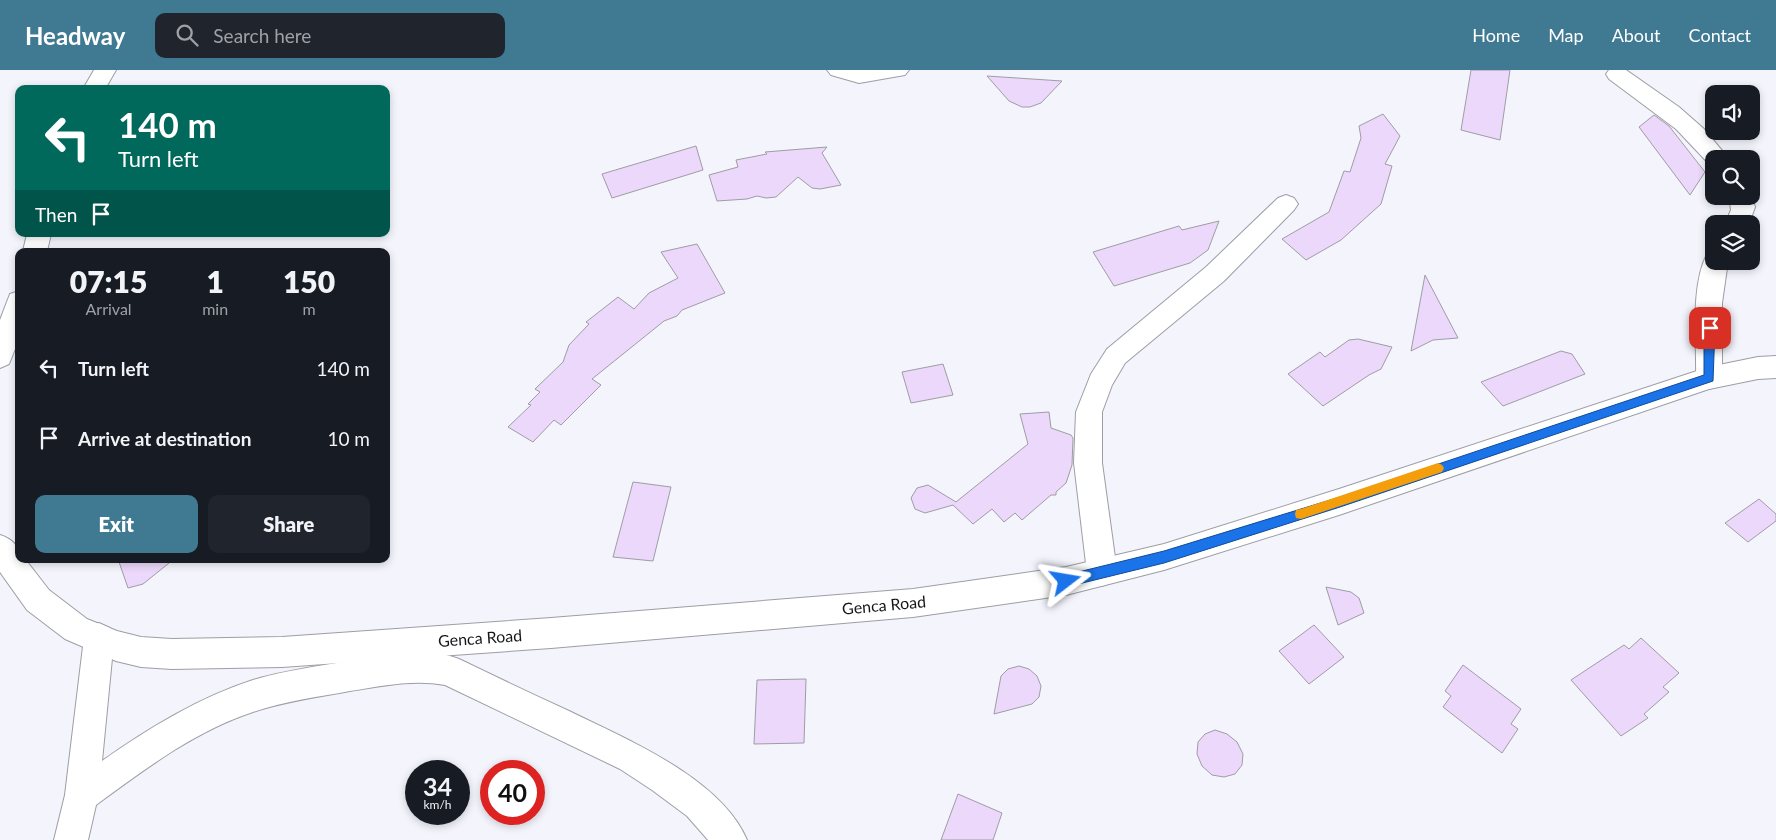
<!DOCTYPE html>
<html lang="en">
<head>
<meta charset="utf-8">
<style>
	:root { --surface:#171b24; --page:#20242c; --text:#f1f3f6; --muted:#9ea1a6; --accent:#3f7992 }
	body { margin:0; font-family:Lato,sans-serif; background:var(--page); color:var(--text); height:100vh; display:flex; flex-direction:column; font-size:19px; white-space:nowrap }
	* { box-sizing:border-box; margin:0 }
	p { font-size:16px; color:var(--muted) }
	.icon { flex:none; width:28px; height:28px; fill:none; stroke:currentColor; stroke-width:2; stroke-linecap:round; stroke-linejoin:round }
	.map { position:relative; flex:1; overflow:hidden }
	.sheet { position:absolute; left:15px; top:178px; width:375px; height:315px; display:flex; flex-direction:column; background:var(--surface); border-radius:10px; box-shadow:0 2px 8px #0003 }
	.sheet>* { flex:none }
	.banner { position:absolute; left:15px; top:15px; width:375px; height:152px; border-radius:10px; box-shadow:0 2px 8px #0003; background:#00695c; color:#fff; overflow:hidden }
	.controls { position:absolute; left:1705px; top:15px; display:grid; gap:10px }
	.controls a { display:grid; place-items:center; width:55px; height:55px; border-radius:10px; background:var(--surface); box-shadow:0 2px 8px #0003; font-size:25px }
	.speed { position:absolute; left:405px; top:690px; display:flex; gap:10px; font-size:25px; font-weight:700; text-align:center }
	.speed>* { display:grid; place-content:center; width:65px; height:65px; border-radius:50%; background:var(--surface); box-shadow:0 2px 8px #0003; line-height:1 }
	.speed small { font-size:12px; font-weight:400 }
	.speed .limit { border:8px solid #d22; background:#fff; color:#111 }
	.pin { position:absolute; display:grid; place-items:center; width:42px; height:42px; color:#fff; margin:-21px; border-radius:10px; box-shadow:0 2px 8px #0006 }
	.me { position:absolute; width:55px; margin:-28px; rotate:76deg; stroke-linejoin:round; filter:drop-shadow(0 0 4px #0008) }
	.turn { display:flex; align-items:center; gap:18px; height:105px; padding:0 20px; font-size:22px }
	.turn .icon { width:65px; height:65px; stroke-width:2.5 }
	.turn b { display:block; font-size:35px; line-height:42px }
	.then { display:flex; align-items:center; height:48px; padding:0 20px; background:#0003; gap:10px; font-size:19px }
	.eta { display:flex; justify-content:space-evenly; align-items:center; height:85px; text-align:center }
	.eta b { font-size:30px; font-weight:800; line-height:35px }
	.primary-button { display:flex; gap:10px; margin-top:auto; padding:10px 20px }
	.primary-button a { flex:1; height:58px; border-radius:10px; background:var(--accent); color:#fff; font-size:20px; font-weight:800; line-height:58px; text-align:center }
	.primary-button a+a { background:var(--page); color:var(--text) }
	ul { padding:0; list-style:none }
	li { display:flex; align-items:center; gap:15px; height:70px; padding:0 20px }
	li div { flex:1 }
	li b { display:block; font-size:19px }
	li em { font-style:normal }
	header { display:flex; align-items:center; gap:30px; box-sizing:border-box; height:70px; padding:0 25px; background:var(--accent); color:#fff }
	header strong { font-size:24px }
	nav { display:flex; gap:28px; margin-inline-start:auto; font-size:18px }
	.search { width:350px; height:45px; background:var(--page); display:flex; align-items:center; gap:12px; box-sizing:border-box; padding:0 18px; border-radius:10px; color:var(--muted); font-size:19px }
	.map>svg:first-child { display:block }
	.building { fill:#ebd8fa; stroke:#a09ca3 }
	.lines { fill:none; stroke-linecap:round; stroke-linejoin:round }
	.street-casing { stroke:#9d9da5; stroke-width:2 }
	.secondary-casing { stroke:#9d9da5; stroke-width:2 }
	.street { fill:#fff; fill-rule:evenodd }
	.secondary { fill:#fff; fill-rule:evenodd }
	.route { fill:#1a73e8; stroke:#114b97 }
	.slow { fill:#f59e0b }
	.labels { text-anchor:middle; stroke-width:4; stroke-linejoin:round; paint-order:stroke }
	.street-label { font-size:16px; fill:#151618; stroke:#fff }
</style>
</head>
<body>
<header>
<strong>Headway</strong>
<div class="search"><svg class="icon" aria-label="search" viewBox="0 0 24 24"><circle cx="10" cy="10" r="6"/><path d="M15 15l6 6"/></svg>Search here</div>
<nav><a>Home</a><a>Map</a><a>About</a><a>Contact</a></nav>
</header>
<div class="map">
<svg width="1776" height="770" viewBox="0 0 1776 770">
	<rect width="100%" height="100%" fill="#f3f4fc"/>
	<path class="building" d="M 1471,0 L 1510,0 L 1500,70 L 1461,60 Z
		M 987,6 L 1062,11 L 1041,33 L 1030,37 L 1022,37 L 1009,31 Z
		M 1383,44 L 1400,66 L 1385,94 L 1392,96 L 1381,134 L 1341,170 L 1306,190 L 1282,169 L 1329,142 L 1344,101 L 1350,102 L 1361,68 L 1359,56 Z
		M 1654,45 L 1669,56 L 1705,102 L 1690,125 L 1639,57 Z
		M 696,76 L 703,100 L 612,128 L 602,104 Z
		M 827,77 L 822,83 L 841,115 L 820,119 L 812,118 L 798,107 L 776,127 L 766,128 L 757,126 L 747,129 L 717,131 L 709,105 L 738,97 L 736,90 L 767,84 L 765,82 Z
		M 1219,151 L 1208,180 L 1190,193 L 1114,216 L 1093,182 L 1179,156 L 1182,160 Z
		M 697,174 L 725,223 L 682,240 L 677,246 L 664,251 L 592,309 L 601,315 L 561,355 L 554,350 L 533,372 L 508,357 L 531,335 L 528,334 L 540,322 L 535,319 L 563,292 L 569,275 L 589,254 L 586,252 L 618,227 L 634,239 L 649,223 L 678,208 L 661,182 Z
		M 1425,205 L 1458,268 L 1433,270 L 1411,281 Z
		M 1358,269 L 1392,277 L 1381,299 L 1369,305 L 1323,336 L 1288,304 L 1320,282 L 1325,287 L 1349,270 Z
		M 1561,281 L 1572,284 L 1585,304 L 1503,336 L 1481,312 Z
		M 943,294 L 953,325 L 911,333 L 902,302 Z
		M 1049,342 L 1051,358 L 1071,365 L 1073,368 L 1072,395 L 1066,413 L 1056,422 L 1056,425 L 1051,425 L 1022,450 L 1015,443 L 1004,452 L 992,439 L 973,454 L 953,435 L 925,443 L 915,439 L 911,428 L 917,418 L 928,415 L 956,432 L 1028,374 L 1020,344 Z
		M 633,412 L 671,417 L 653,491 L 613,487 Z
		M 1759,429 L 1776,444 L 1776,451 L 1748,472 L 1725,453 Z
		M 118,489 L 174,489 L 143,514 L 128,518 Z
		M 1326,517 L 1351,522 L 1359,528 L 1364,543 L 1338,555 Z
		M 1314,555 L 1344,587 L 1309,614 L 1279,581 Z
		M 1641,568 L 1679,603 L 1663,617 L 1669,622 L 1644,644 L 1648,648 L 1621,666 L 1571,610 L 1624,575 L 1629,579 Z
		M 1463,595 L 1521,639 L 1511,654 L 1518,659 L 1502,683 L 1443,637 L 1451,626 L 1445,621 Z
		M 1019,596 L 1029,599 L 1037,606 L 1041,616 L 1039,627 L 1032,634 L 994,644 L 1001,606 L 1008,599 Z
		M 806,609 L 804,673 L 754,674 L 757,610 Z
		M 1215,660 L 1227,664 L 1237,672 L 1243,684 L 1242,695 L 1235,704 L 1224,707 L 1212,705 L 1202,696 L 1197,684 L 1198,672 L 1205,664 Z
		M 958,724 L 1002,743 L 993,770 L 941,770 Z"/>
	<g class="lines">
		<defs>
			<path id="street" d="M 94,0 L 116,0 L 105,19 L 83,19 Z
				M 827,0 L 909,0 L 905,5 L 859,13 L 831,5 Z
				M 1609,0 L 1626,0 L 1679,37 L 1704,59 L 1729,89 L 1714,89 L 1714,96 L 1710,95 L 1676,59 L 1609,9 L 1606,4 Z
				M 1751,124 L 1755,137 L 1749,154 L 1725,154 L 1731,140 L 1729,126 L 1751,126 Z
				M 1286,125 L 1294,128 L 1298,134 L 1294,140 L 1224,211 L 1125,293 L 1112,315 L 1102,342 L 1102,393 L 1117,502 L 1112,512 L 1102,516 L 1092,512 L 1087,502 L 1074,393 L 1076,342 L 1091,304 L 1107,279 L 1206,197 L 1278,128 Z
				M 27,164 L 51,164 L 47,181 L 23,181 Z
				M 1714,182 L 1714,191 L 1728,191 L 1722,233 L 1722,308 L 1718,316 L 1709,319 L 1700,316 L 1696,308 C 1697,271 1690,217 1707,184 Z
				M 19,221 L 19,269 L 9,294 L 0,298 L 0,250 L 10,224 Z
				M 99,553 L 110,558 L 114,568 L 102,691 C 149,658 198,628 253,610 C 286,600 320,596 354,590 C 388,584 426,576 459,589 C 496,607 532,624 569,641 C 626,669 721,708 747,770 L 708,770 L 687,746 L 652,720 L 620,699 L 445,615 C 413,609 382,616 350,621 C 318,627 285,631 253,642 C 195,661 145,699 96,735 L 88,770 L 54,770 L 65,725 L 84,568 L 88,558 Z"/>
			<path id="secondary" d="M 1776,286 L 1776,308 L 1758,309 L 1709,319 L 1339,445 L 1164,500 L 1066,525 L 913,547 L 551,578 L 282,597 L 172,599 L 141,597 L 116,591 L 65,569 L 27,540 L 0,502 L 0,465 C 12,469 19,475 19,489 L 25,489 L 49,520 L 87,549 L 117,561 L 141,567 L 172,569 L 282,567 L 551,548 L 913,519 L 1066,497 L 1164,474 L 1339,419 L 1709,297 L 1758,287 Z"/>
		</defs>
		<use href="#street" class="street-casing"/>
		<use href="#secondary" class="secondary-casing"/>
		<use href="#street" class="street"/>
		<use href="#secondary" class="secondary"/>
	</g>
	<path class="route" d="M 1710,254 L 1715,258 L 1713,311 L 1340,437 L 1164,493 L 1066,517 L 1062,515 L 1060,511 L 1062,507 L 1066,505 L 1164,481 L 1340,427 L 1704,305 L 1704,258 Z"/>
	<path class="slow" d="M 1438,393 L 1442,395 L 1444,398 L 1442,402 L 1301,449 L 1296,448 L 1295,444 L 1296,440 L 1301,439 Z"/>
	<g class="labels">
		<g class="street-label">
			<text transform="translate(884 535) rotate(-5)" y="6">Genca Road</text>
			<text transform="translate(480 568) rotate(-4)" y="6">Genca Road</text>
		</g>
	</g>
</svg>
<div class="controls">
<a><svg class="icon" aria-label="sound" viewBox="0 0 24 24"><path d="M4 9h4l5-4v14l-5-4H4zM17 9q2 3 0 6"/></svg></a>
<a><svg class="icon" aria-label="search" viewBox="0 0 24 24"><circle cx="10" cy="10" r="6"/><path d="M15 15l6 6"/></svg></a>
<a><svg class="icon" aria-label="layers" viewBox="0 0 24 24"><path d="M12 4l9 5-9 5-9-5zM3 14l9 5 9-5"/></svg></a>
</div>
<div class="speed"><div>34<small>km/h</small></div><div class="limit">40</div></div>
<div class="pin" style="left:1710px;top:258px;background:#d93025"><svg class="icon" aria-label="arrive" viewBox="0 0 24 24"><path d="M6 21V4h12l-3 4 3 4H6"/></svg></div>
<svg class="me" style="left:1066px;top:511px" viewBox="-20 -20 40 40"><path d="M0-17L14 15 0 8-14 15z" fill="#1a73e8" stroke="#fff" stroke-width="4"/></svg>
<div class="banner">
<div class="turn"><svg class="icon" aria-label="left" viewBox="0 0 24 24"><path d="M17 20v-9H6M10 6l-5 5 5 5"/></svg><div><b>140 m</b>Turn left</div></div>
<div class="then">Then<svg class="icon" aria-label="arrive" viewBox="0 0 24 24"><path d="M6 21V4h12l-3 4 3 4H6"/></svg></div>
</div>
<section class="sheet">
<div class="eta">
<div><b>07:15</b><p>Arrival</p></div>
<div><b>1</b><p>min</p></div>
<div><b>150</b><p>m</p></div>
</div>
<ul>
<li><svg class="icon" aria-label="left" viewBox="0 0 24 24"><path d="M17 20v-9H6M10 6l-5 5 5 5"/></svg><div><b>Turn left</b></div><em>140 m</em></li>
<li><svg class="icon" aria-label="arrive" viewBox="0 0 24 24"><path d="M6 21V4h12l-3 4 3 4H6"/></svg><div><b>Arrive at destination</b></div><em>10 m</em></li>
</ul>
<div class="primary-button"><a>Exit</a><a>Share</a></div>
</section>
</div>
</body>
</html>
